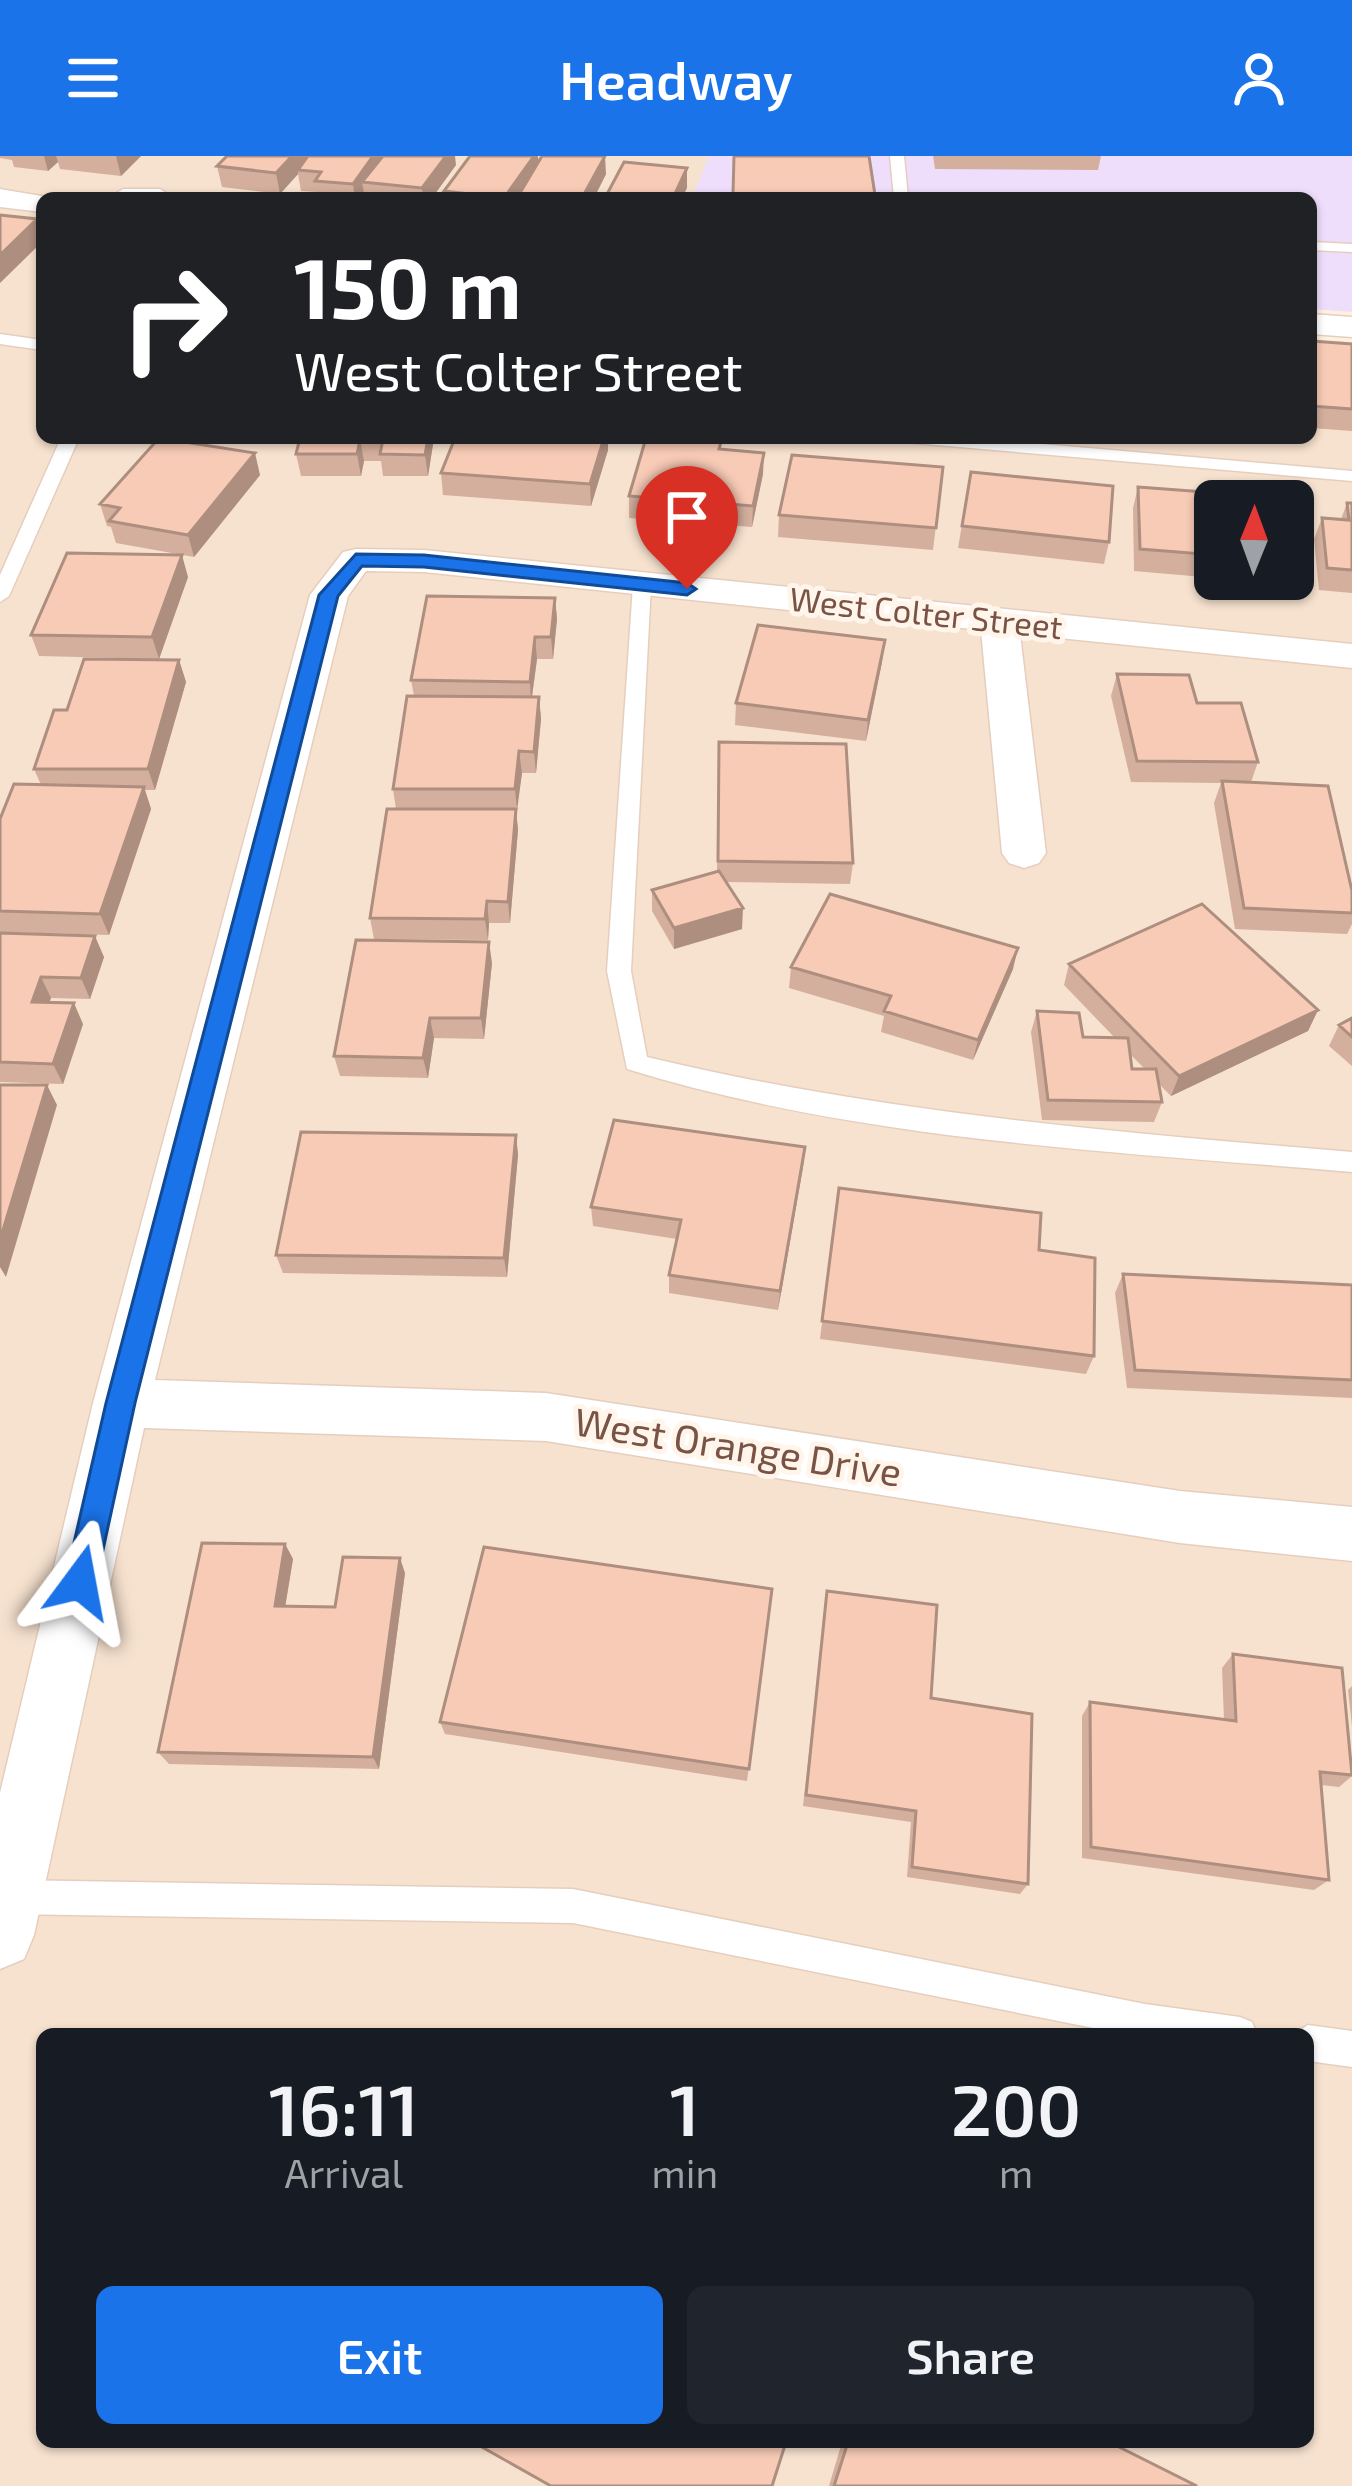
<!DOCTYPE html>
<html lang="en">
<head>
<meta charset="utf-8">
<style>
	:root { --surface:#171b24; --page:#20242c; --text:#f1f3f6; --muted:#9ea1a6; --accent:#1a73e8 }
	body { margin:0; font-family:"Exo 2",sans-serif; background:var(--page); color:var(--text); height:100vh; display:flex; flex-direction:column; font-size:45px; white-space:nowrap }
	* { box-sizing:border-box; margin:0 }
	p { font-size:39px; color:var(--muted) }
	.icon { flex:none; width:66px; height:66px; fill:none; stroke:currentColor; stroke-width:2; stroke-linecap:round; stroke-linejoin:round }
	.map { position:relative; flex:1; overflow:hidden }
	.panel { position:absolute; left:36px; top:1872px; width:1278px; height:420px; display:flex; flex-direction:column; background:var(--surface); border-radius:18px; box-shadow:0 3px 9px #0004 }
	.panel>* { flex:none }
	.banner { position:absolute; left:36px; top:36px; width:1281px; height:252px; border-radius:18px; box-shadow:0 3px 9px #0004; background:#202124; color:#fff; overflow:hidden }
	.needle { width:78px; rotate:1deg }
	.controls { position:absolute; left:1194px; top:324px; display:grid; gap:24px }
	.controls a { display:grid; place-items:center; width:120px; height:120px; border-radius:18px; background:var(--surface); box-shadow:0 3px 9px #0004; font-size:60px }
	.pin { position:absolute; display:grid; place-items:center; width:102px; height:102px; color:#fff; margin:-123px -51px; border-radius:50% 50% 50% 0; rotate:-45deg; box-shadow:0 0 12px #0007 }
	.pin .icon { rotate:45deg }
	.me { position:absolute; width:132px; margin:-66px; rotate:13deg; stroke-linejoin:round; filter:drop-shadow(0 0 9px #0008) }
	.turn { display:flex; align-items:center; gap:42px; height:252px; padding:0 60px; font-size:54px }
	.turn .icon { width:156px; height:156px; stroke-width:2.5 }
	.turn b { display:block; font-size:84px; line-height:102px }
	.eta { display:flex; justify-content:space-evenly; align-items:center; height:204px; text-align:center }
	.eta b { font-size:72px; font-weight:600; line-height:84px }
	.primary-button { display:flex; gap:24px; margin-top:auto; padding:24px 60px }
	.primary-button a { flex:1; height:138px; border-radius:18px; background:var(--accent); color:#fff; font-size:48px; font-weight:600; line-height:138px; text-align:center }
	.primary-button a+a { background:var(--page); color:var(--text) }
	header { display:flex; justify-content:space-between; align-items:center; height:156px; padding:0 60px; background:var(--accent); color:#fff; font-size:54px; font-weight:600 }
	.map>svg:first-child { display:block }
	.residential { fill:#f7e2cf; fill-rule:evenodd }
	.education { fill:#eedefb }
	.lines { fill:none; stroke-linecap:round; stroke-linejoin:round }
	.service-casing { stroke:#e6cebe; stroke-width:3 }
	.minor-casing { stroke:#e6cebe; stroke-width:3 }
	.service { fill:#fff; fill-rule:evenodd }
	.minor { fill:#fff; fill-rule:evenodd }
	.wall { fill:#d4af9d; fill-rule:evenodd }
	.shaded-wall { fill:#ad8e7f }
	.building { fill:#f7cbb6; stroke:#ad8e7f; stroke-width:3 }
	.route { fill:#1a73e8; stroke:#114b97; stroke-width:3 }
	.labels { text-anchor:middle; stroke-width:10; stroke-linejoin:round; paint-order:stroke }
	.far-street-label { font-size:33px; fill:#795345; stroke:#fff5ea }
	.street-label { font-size:39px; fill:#795345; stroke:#fff5ea }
</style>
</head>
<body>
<header><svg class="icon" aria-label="menu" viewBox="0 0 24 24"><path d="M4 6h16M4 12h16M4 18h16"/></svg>Headway<svg class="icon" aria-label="person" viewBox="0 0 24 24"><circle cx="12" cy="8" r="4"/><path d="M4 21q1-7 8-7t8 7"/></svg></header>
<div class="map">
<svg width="1352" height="2330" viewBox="0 0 1352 2330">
	<rect width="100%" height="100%" fill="#fff1e2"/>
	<path class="residential" d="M 0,0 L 709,0 L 692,42 L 42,42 L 42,282 L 1311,282 L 1311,183 L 1352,186 L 1352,2330 L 0,2330 ZM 1215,345 L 1293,345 L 1293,423 L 1215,423 ZM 42,1878 L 1308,1878 L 1308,2286 L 42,2286 Z"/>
	<path class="education" d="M 709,0 L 1352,0 L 1352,156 L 1311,153 L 1311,42 L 692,42 Z"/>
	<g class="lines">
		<defs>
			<path id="service" d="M 890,0 L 904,0 L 908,42 L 894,42 Z
				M 1311,86 L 1352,88 L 1352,96 L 1311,94 Z
				M 0,178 L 42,184 L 42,194 L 0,188 Z
				M 61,282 L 79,282 L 9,440 L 0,446 L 0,419 Z
				M 904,282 L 973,282 L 1352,315 L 1352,325 L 913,287 Z
				M 642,423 L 651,429 L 631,815 L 647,901 C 879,957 1115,976 1352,996 L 1352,1016 C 1112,995 860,985 627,913 L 607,815 L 633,429 Z
				M 9,1724 L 573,1733 L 1145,1848 L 1240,1861 L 1252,1866 L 1257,1878 L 1123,1878 L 573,1767 L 9,1758 L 0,1754 L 0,1728 Z
				M 1308,1869 L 1352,1875 L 1352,1911 L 1308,1905 L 1308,1878 L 1294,1878 Z"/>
			<path id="minor" d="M 0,33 L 53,42 L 42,42 L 42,56 L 0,51 Z
				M 123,33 L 160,33 L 174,42 L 109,42 Z
				M 1311,158 L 1352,161 L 1352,181 L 1311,178 Z
				M 356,393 L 424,394 L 1352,488 L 1352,512 L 1020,478 L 1046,697 L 1039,707 L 1024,712 L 1009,707 L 1002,697 L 981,474 L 424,416 L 366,415 L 348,440 L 155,1224 L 546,1237 L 1180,1335 L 1352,1351 L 1352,1405 L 1180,1387 L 546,1285 L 144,1272 L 34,1779 L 24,1803 L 0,1813 L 0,1637 L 93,1247 L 310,439 L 343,396 Z"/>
		</defs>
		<use href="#service" class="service-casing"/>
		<use href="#minor" class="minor-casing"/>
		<use href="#service" class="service"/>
		<use href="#minor" class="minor"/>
	</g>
	<path class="wall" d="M 0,0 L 141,0 L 121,20 L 60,13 L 58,6 L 48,15 L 14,11 L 12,4 L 0,2 Z
		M 470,0 L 538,0 L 538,6 L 606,18 L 594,42 L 445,42 L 444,35 Z
		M 734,0 L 869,0 L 875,42 L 733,42 Z
		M 933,0 L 1101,0 L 1098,14 L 935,13 Z
		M 456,9 L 432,42 L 365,42 L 364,37 L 361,42 L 318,42 L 317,36 L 301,35 L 298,18 L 280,38 L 222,31 L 217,10 Z
		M 1311,185 L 1352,188 L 1352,275 L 1311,272 Z
		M 300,282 L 434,282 L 428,320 L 383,320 L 381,305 L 364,305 L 361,320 L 301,320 L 296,298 Z
		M 455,282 L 608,282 L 608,294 L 591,350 L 443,339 L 441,317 Z
		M 722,294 L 763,318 L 752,371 L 629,362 L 629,340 Z
		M 943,311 L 933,394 L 778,381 L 779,359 Z
		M 971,316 L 1109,386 L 1104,408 L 958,392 Z
		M 260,319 L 194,401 L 116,387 L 111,371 L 107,370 L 100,348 Z
		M 1138,331 L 1297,343 L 1305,406 L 1297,428 L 1233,423 L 1293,423 L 1293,345 L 1215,345 L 1215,422 L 1134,415 L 1133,352 Z
		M 1347,347 L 1352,347 L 1352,437 L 1319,434 L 1314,383 L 1322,362 L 1341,363 Z
		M 188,421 L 159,503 L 39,500 L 31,479 Z
		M 555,442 L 557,463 L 553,503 L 537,503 L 532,541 L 539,541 L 541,563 L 536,617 L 522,617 L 516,655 L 518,674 L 510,767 L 489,767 L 488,784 L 374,783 L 370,762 L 396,653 L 393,633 L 414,540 L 411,524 Z
		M 179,504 L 186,526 L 155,634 L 145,634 L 151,653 L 109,779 L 0,776 L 0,663 L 41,629 L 34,613 L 67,554 Z
		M 882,506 L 866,585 L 735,569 L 736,547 Z
		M 1117,518 L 1197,547 L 1258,606 L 1251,626 L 1352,735 L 1352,768 L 1347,778 L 1235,773 L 1214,647 L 1221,627 L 1131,626 L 1111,540 Z
		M 719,586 L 853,707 L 850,728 L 726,726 L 742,773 L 674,793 L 652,755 L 652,734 L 717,715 Z
		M 0,777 L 104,801 L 90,843 L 51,842 L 49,846 L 83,868 L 63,928 L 0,926 Z
		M 492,807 L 484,883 L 434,882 L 428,922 L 340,920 L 334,900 Z
		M 1069,808 L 1318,854 L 1308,875 L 1171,940 L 1158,927 L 1162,946 L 1154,966 L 1042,964 L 1031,876 L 1037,855 L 1083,881 L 1115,882 L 1064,829 ZM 1130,898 L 1145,913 L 1132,913 Z
		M 791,811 L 1013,813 L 973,904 L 881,876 L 884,860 L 789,832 Z
		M 1352,862 L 1352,910 L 1329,890 L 1339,869 Z
		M 516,979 L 518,999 L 507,1121 L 283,1117 L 276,1099 Z
		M 805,991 L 778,1154 L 669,1137 L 669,1119 L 677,1083 L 593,1070 L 591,1051 Z
		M 839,1032 L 1039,1094 L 1094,1200 L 1086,1218 L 820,1183 Z
		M 1123,1118 L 1352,1129 L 1352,1242 L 1127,1232 L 1115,1137 Z
		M 285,1388 L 293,1403 L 285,1450 L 335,1451 L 405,1417 L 379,1613 L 169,1608 L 158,1596 Z
		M 772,1433 L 747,1625 L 445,1578 L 440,1566 Z
		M 827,1435 L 1028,1728 L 1020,1738 L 907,1721 L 911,1666 L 803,1650 Z
		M 1233,1498 L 1352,1607 L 1352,1620 L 1339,1631 L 1321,1629 L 1329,1724 L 1314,1734 L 1082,1702 L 1082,1560 L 1090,1546 L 1224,1564 L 1222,1512 Z
		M 1352,1530 L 1352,1570 L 1348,1534 Z
		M 842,2286 L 1109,2286 L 1197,2330 L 829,2330 Z"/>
	<path class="shaded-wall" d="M 44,0 L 56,0 L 58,6 L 48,15 Z
		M 116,0 L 141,0 L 121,20 Z
		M 292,0 L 314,0 L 298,14 L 298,18 L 280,38 L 276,17 Z
		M 373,0 L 389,0 L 362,26 L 364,37 L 361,42 L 355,42 L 353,28 Z
		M 446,0 L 455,0 L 456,9 L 432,42 L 423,42 L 422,32 Z
		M 534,0 L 538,0 L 539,14 L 520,42 L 504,42 Z
		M 605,0 L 606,18 L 594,42 L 582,42 Z
		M 687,12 L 687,32 L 682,42 L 673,42 Z
		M 37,63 L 42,86 L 0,127 L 0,99 Z
		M 428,282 L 434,282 L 428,320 L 425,299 Z
		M 604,282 L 608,282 L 608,294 L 591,350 L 590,328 Z
		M 360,284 L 364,305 L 361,320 L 357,298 Z
		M 255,297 L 260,319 L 194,401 L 188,379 Z
		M 764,297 L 763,318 L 752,371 L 753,350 Z
		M 182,399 L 188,421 L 159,503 L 152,481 Z
		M 555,442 L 557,463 L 553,503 L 551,481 Z
		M 535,481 L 537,503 L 531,547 L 530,526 Z
		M 885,484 L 882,506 L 866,585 L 868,564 Z
		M 179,504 L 186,526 L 155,634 L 148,613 Z
		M 539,541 L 541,563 L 536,617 L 534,596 Z
		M 519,595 L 522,617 L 517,655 L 515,633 Z
		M 144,631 L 151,653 L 109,779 L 100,758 Z
		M 516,653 L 518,674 L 510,767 L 508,746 Z
		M 487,745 L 489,767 L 488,784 L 485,763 Z
		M 743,752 L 742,773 L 674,793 L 674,772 Z
		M 95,780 L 104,801 L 90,843 L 81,822 Z
		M 489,786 L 492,807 L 484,883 L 481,862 Z
		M 1018,792 L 1013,813 L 973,904 L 978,884 Z
		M 41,821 L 51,842 L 42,866 L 32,846 Z
		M 74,847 L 83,868 L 63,928 L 53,908 Z
		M 1318,854 L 1308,875 L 1171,940 L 1179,920 Z
		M 430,862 L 434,882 L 428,922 L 423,902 Z
		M 47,929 L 57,949 L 6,1121 L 0,1111 L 0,1084 Z
		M 516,979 L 518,999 L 507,1121 L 504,1102 Z
		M 805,991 L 803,1011 L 778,1154 L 780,1135 Z
		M 285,1388 L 293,1403 L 283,1464 L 275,1450 Z
		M 400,1402 L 405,1417 L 379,1613 L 373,1601 Z"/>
	<path class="building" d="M 227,0 L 292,0 L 276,17 L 217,10 Z
		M 308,0 L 373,0 L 353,28 L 315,25 L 321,16 L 298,14 Z
		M 383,0 L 446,0 L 422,32 L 362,26 Z
		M 470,0 L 534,0 L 504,42 L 444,35 Z
		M 542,0 L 605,0 L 582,42 L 517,42 Z
		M 734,0 L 869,0 L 875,39 L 733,38 Z
		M 624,6 L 687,12 L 673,42 L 605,42 Z
		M 0,59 L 37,63 L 0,99 Z
		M 1311,185 L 1352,188 L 1352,253 L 1311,250 Z
		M 159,282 L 255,297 L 188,379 L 109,365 L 120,352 L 100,348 Z
		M 300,282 L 428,282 L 425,299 L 380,298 L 383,283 L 360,284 L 357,298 L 296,298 Z
		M 455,282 L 604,282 L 590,328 L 441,317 Z
		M 646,282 L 722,282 L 719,293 L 764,297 L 753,350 L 629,340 Z
		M 792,299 L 943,311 L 936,372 L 779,359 Z
		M 971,316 L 1113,330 L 1109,386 L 962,370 Z
		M 1138,331 L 1297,343 L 1305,406 L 1293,405 L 1293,345 L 1215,345 L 1215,399 L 1140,393 Z
		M 1347,347 L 1352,347 L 1352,414 L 1327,412 L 1322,362 L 1349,364 Z
		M 67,397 L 182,399 L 152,481 L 31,479 Z
		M 427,440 L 555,442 L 551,481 L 535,481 L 530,526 L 411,524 Z
		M 758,469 L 885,484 L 868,564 L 736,547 Z
		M 84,503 L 179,504 L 148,613 L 34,613 L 54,554 L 67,554 Z
		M 1117,518 L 1189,519 L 1197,547 L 1241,547 L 1258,606 L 1137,605 Z
		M 407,540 L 539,541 L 534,596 L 519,595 L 515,633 L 393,633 Z
		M 719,586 L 846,588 L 853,707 L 718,705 Z
		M 1222,625 L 1328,630 L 1352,735 L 1352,757 L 1244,752 Z
		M 14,628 L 144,631 L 100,758 L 0,755 L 0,663 Z
		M 387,653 L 516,653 L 508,746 L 487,745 L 485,763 L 370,762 Z
		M 719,715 L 743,752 L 674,772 L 652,734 Z
		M 830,738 L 1018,792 L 978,884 L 884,855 L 891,840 L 791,811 Z
		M 1202,748 L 1318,854 L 1179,920 L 1069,808 Z
		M 0,777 L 95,780 L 81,822 L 41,821 L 32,846 L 74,847 L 53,908 L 0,906 Z
		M 356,784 L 489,786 L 481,862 L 430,862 L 423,902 L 334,900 Z
		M 1037,855 L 1079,857 L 1083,881 L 1128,882 L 1132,913 L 1156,913 L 1162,946 L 1048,944 Z
		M 1352,862 L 1352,881 L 1339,869 Z
		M 0,929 L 47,929 L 0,1084 Z
		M 614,964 L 805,991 L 780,1135 L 669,1119 L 681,1064 L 591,1051 Z
		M 301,976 L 516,979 L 504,1102 L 276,1099 Z
		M 839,1032 L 1041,1057 L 1039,1094 L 1095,1102 L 1094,1200 L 822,1165 Z
		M 1123,1118 L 1352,1129 L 1352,1224 L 1135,1214 Z
		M 202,1387 L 285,1388 L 275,1450 L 335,1451 L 343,1401 L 400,1402 L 373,1601 L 158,1596 Z
		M 484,1391 L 772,1433 L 749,1613 L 440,1566 Z
		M 827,1435 L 937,1449 L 931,1542 L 1032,1558 L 1028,1728 L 912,1711 L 916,1655 L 806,1639 Z
		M 1233,1498 L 1342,1512 L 1352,1619 L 1320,1616 L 1329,1724 L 1091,1691 L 1090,1546 L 1236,1565 Z
		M 473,2286 L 786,2286 L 772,2330 L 551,2330 Z
		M 848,2286 L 1109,2286 L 1197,2330 L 834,2330 Z"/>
	<path class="route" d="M 356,398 L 424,399 L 687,427 L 696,433 L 687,439 L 424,411 L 362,410 L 338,440 L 135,1247 L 96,1426 L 91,1436 L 80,1441 L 70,1436 L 65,1426 L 106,1247 L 319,439 Z"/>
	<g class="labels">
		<g class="far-street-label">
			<text transform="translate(926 457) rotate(6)" y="12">West Colter Street</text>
		</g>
		<g class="street-label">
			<text transform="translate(738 1291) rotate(9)" y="14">West Orange Drive</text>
		</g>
	</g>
</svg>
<div class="controls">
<a><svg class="needle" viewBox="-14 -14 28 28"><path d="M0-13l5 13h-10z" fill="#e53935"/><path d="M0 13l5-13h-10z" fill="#9ea1a6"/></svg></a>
</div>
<div class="pin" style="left:687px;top:433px;background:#d93025"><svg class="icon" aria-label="arrive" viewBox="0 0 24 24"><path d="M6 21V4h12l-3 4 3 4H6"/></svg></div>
<svg class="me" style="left:80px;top:1426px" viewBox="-20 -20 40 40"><path d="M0-17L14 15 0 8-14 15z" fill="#1a73e8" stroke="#fff" stroke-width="4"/></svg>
<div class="banner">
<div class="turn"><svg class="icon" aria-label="right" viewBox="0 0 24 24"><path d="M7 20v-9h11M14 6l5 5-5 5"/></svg><div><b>150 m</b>West Colter Street</div></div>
</div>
<section class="panel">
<div class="eta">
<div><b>16:11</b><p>Arrival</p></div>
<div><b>1</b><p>min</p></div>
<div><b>200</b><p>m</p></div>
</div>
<div class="primary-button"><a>Exit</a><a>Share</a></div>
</section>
</div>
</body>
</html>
